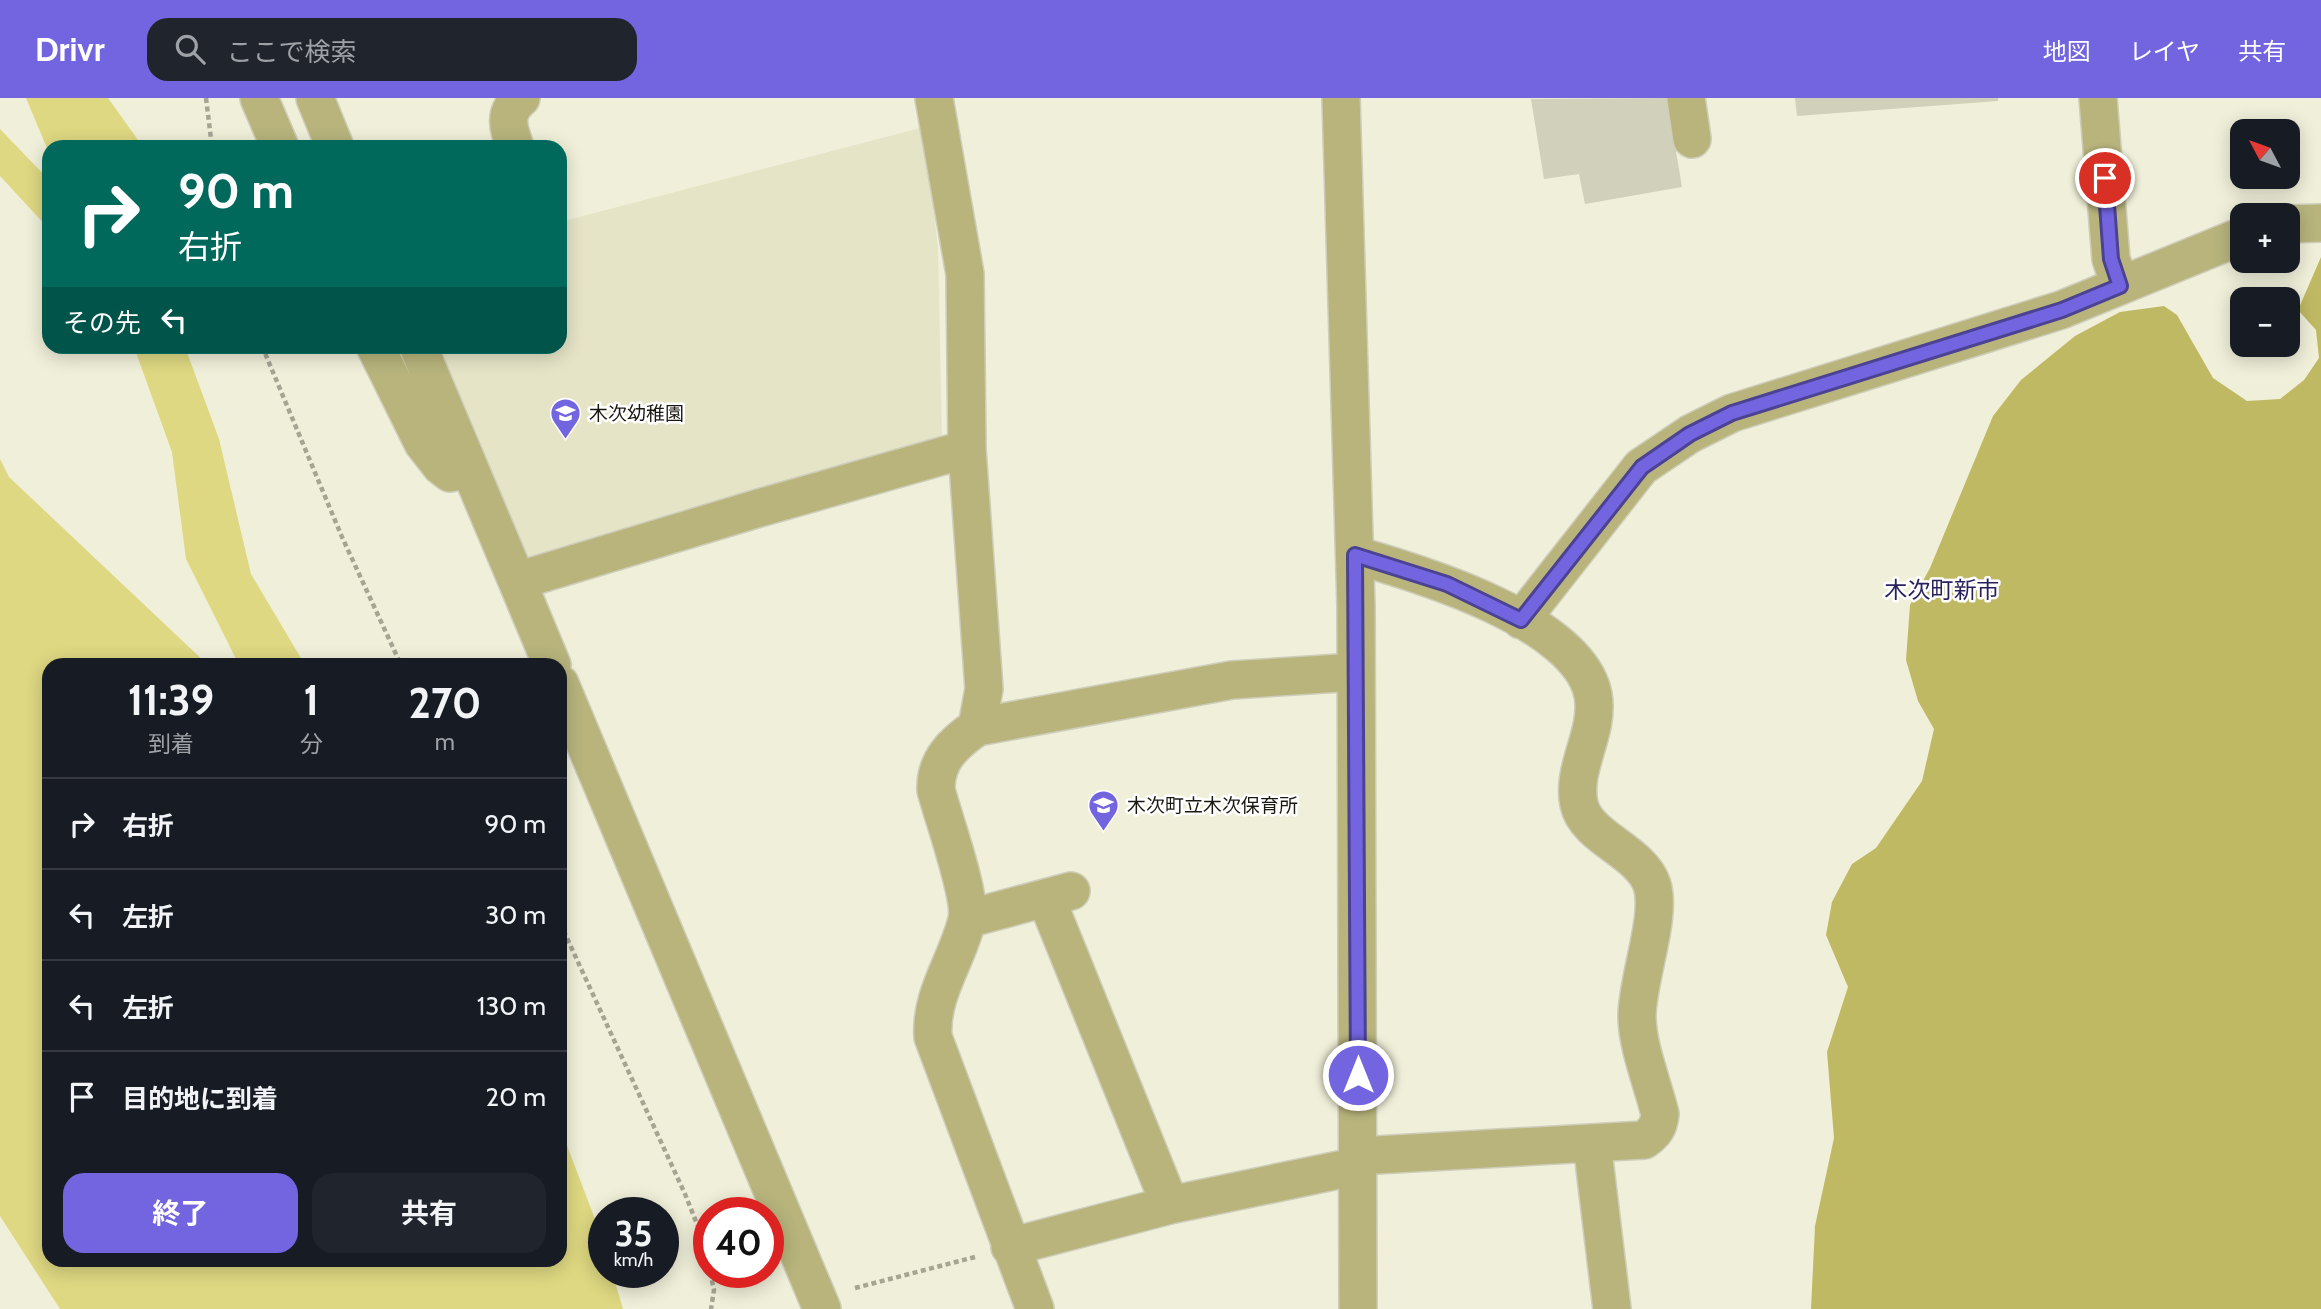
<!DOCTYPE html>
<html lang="ja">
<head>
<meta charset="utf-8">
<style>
	:root { --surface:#171b24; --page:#20242c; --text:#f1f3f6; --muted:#9ea1a6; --line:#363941; --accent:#7365e0 }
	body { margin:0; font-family:Cabin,"Noto Sans JP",sans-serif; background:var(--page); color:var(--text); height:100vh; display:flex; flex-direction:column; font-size:26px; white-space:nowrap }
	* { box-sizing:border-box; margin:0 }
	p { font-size:23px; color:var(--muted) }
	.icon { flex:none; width:38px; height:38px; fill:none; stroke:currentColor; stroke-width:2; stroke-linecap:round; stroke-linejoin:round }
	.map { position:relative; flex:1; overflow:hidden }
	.drawer { position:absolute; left:42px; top:560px; width:525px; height:609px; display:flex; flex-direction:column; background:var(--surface); border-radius:21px; box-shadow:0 4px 18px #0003 }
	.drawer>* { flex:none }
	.guide { position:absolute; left:42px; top:42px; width:525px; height:214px; border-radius:21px; box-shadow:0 4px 18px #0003; background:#00695c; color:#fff; overflow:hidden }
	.needle { width:46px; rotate:311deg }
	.tools { position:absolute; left:2230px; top:21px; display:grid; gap:14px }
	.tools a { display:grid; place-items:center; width:70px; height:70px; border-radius:14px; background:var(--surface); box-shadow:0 4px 18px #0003; font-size:35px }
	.speed { position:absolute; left:588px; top:1099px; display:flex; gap:14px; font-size:35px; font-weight:700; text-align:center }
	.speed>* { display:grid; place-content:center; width:91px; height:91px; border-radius:50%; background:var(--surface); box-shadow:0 4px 18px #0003; line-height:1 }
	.speed small { font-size:18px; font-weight:400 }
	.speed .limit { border:10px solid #d22; background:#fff; color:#111 }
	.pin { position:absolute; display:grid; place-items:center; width:60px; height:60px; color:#fff; margin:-30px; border:4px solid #fff; border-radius:50%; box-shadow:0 2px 7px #0007 }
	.me { position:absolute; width:77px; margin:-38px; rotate:0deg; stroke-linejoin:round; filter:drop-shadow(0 0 5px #0008) }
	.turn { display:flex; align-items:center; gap:24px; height:147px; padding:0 21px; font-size:32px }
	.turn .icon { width:91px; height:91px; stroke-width:2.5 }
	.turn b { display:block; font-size:49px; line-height:60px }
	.then { display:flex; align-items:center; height:66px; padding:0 21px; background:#0003; gap:14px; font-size:26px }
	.eta { display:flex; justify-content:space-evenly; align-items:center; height:119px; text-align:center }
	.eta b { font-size:42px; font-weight:700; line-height:49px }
	.button { display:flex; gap:14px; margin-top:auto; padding:14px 21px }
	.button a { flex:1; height:80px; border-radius:21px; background:var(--accent); color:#fff; font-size:28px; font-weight:700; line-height:80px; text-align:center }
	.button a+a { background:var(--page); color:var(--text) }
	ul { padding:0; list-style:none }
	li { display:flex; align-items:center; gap:21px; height:91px; padding:0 21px; border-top:2px solid var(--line) }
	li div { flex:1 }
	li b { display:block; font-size:26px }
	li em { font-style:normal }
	header { display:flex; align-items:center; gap:42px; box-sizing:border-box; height:98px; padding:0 35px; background:var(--accent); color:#fff }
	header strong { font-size:33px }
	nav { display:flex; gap:38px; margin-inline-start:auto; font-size:24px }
	.search { width:490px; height:63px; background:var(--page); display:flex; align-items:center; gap:18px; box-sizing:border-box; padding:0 24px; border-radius:21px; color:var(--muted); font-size:26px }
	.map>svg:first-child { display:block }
	.built { fill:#e6e4c7 }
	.forest { fill:#c0b964 }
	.water { fill:#ded882 }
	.building { fill:#d1d0ba }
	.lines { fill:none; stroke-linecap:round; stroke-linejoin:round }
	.minor-casing { stroke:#cecdb9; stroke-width:40 }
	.path { stroke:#a6a594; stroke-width:4.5; stroke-dasharray:5 3.5; stroke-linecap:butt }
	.minor { stroke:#b8b47c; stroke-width:37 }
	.route-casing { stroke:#4b4292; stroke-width:18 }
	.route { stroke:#7365e0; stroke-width:12 }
	.labels { text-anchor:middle; stroke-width:5; stroke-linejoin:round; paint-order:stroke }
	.poi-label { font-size:19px; fill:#191811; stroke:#fff; text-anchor:start }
	.quarter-label { font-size:23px; fill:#29215b; stroke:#fff }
</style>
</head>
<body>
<header>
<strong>Drivr</strong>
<div class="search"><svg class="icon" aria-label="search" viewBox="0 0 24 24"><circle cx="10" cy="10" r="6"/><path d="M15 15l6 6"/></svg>ここで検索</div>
<nav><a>地図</a><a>レイヤ</a><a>共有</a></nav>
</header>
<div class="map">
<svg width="2321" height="1211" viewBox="0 0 2321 1211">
	<rect width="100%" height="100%" fill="#f0efd9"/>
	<path class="built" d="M 924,29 L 938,150 L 942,340 L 537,461 L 520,458 L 425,249 L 560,248 L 560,124 Z"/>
	<path class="forest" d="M 2321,159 L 2321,1211 L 1811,1211 L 1815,1128 L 1834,1040 L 1827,954 L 1848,889 L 1826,837 L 1832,804 L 1852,766 L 1876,750 L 1922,683 L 1934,631 L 1918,603 L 1906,562 L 1910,507 L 1930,470 L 1993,318 L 2021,282 L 2075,238 L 2120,214 L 2164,208 L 2177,217 L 2213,280 L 2247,303 L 2280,301 L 2304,282 L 2319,260 L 2316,232 L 2298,212 Z"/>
	<path class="water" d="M 26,0 L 108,0 L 143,49 L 49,49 L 49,55 Z
		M 0,31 L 49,82 L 49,131 L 0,78 Z
		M 134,249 L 185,249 L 219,341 L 251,476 L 305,567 L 239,567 L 186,461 L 172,354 Z
		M 0,361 L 9,379 L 208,567 L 49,567 L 49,1162 L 560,1162 L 560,1029 L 604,1145 L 604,1174 L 612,1174 L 623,1211 L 60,1211 L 0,1118 Z"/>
	<path class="building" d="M 1667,0 L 1682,89 L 1585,106 L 1579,76 L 1544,81 L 1531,1 Z
		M 1795,0 L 1998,0 L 1998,3 L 1797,18 Z"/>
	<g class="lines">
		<defs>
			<path id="minor" d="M 259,0 L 280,49
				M 315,0 L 335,49
				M 934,0 L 965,176 L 967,351 L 984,591 L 977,629
				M 1341,0 L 1356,508 L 1358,1211
				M 1686,0 L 1692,41
				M 2098,0 L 2111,161 L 2120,188
				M 515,49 C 508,29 503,15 521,0
				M 2287,126 L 2321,125
				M 375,248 L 423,345 L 441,368 L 450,375 L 468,371
				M 418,248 L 517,483 L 759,410 L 967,351
				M 1355,457 C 1418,475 1579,523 1593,597 C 1600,634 1571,670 1579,706 C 1586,740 1641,753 1652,787 C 1662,818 1637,882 1637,918 C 1637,948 1653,987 1660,1016 C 1659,1029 1654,1035 1644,1042 L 1358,1058
				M 517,483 L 552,567
				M 1521,522 L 1641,369 L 1690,336 L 1732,315 L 2061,212 L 2242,138
				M 560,586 L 822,1211
				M 1046,800 L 1170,1107
				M 967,821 L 1071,793
				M 1592,1045 L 1612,1211
				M 1010,1149 L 1170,1107 L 1358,1068
				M 1035,1211 L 933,939 C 930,896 957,863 967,822 C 972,799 943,719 936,692 C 935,662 954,645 977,629 L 1232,582 L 1356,574"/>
		</defs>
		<use href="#minor" class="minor-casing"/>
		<path class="path" d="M 206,0 L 212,49
			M 262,248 L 342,439 L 401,567
			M 560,825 L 685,1096 L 705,1146 L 709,1168
			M 710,1174 L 714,1192 L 711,1211
			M 855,1190 L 975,1159"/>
		<use href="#minor" class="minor"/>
	</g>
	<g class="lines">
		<defs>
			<path id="route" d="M 1358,977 L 1355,457 L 1447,486 L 1521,522 L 1642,369 L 1690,336 L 1732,315 L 2062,212 L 2120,188 L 2111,161 L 2105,80"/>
		</defs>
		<use href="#route" class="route-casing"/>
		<use href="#route" class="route"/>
	</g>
	<defs>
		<symbol id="school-pin" viewBox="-11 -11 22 30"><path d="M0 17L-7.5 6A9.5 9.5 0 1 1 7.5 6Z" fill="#7365e0" stroke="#fff"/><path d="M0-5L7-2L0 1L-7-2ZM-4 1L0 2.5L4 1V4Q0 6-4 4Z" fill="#fff"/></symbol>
	</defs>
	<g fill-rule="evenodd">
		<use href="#school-pin" x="548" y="298" width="35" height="47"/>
		<use href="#school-pin" x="1086" y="690" width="35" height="47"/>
	</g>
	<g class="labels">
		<g class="poi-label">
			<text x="589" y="322">木次幼稚園</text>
			<text x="1127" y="714">木次町立木次保育所</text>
		</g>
		<g class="quarter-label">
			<text x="1942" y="500">木次町新市</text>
		</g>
	</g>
</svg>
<div class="tools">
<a><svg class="needle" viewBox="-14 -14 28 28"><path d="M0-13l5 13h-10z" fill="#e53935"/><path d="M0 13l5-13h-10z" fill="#9ea1a6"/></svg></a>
<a>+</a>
<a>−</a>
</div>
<div class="speed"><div>35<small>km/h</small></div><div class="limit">40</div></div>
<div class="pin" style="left:2105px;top:80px;background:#d93025"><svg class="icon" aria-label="arrive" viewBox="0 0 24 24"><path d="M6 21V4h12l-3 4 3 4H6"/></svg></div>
<svg class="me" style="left:1358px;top:977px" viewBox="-20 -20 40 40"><circle r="17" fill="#7365e0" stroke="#fff" stroke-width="3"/><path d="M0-11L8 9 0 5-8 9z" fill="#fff"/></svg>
<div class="guide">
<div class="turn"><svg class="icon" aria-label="right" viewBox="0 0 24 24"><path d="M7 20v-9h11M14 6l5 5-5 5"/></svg><div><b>90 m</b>右折</div></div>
<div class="then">その先<svg class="icon" aria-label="left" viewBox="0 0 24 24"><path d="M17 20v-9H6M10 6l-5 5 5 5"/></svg></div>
</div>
<section class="drawer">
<div class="eta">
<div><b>11:39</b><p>到着</p></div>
<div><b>1</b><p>分</p></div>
<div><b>270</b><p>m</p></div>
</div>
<ul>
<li><svg class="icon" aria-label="right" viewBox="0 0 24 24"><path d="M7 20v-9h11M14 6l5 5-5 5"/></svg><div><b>右折</b></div><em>90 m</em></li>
<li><svg class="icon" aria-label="left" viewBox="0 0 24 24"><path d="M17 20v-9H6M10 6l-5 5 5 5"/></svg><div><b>左折</b></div><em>30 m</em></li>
<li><svg class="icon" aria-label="left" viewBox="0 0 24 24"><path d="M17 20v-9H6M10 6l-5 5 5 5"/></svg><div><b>左折</b></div><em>130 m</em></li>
<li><svg class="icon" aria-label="arrive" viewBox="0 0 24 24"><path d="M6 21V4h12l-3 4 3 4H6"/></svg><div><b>目的地に到着</b></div><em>20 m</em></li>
</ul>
<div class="button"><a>終了</a><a>共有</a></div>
</section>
</div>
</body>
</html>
